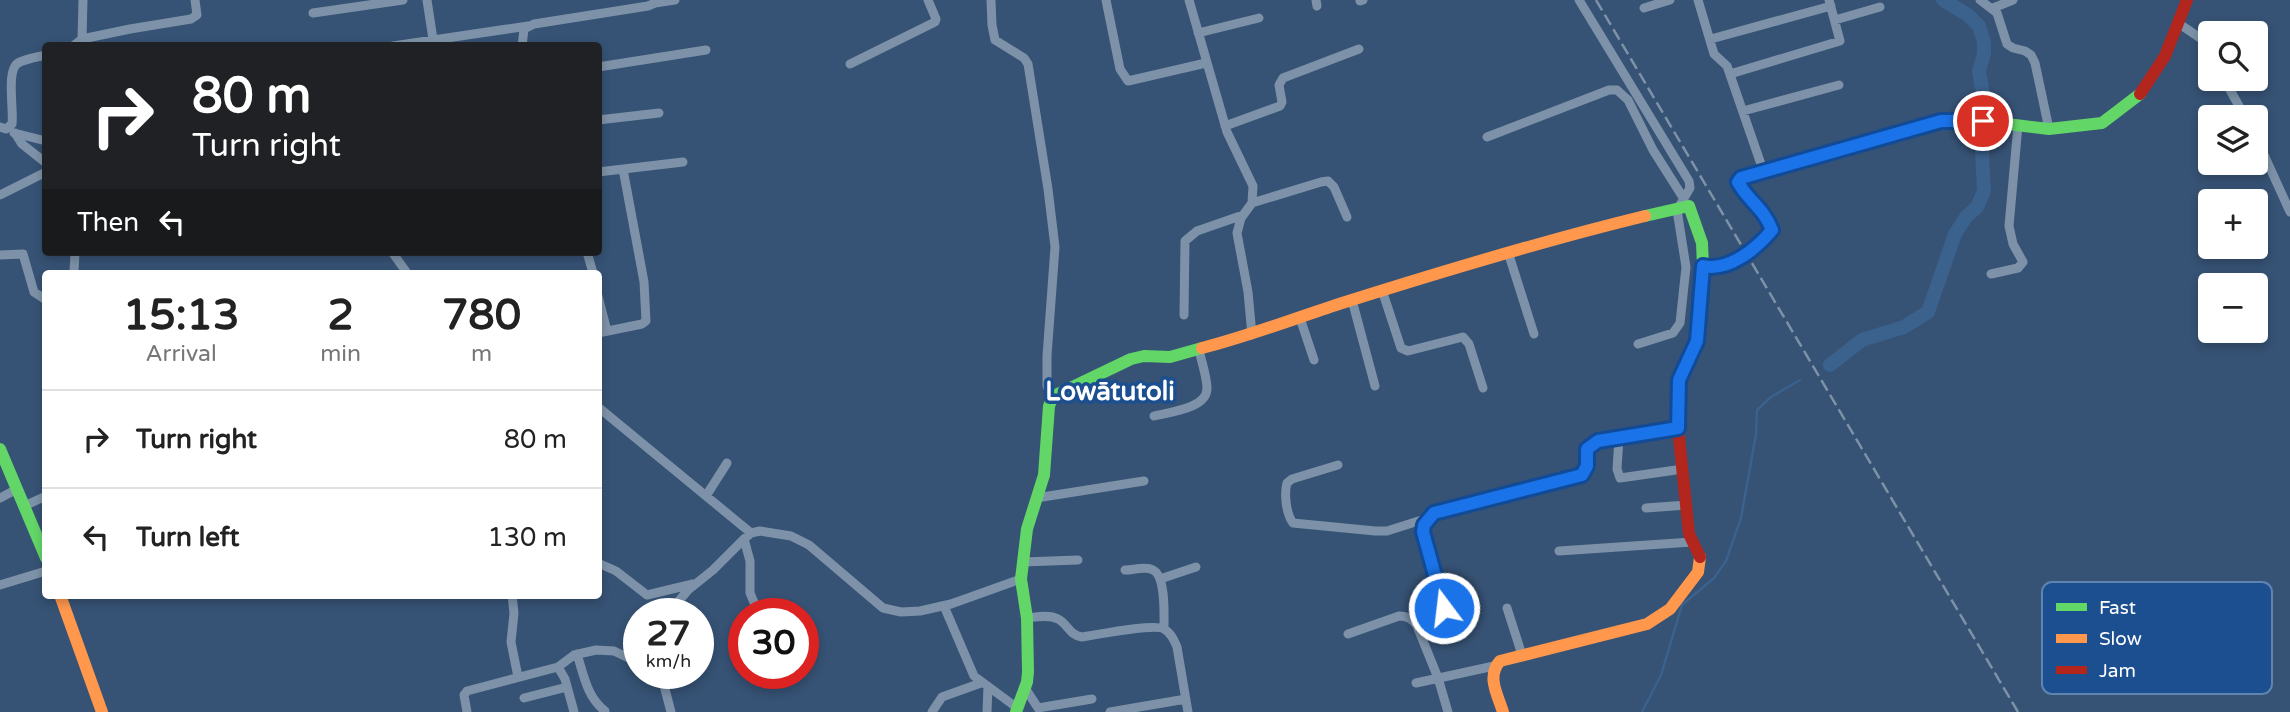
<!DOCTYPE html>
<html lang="en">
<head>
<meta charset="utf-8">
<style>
	:root { --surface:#fff; --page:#f6f6f6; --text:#222; --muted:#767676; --line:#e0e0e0 }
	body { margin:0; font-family:"Varela Round",sans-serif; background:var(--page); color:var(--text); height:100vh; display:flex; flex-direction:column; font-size:26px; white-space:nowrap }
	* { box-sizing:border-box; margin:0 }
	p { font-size:23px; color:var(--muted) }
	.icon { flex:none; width:38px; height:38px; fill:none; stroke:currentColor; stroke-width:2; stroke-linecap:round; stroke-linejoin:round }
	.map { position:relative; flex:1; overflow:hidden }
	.side { position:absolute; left:42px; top:270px; width:560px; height:329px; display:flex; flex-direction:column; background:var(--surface); border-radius:7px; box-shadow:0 4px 10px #0003 }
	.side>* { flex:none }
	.banner { position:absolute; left:42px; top:42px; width:560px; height:214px; border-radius:7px; box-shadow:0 4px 10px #0003; background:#202124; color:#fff; overflow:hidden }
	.tools { position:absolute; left:2198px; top:21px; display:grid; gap:14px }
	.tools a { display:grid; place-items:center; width:70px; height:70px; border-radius:7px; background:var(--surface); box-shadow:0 4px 10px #0003; font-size:35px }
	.speed { position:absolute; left:623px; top:598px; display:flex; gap:14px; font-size:35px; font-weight:700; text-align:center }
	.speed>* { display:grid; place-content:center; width:91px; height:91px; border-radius:50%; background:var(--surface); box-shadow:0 4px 10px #0003; line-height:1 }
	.speed small { font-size:18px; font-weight:400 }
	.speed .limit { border:10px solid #d22; background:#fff; color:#111 }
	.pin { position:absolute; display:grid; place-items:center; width:60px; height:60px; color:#fff; margin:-30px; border:4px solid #fff; border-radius:50%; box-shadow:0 2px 7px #0007 }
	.me { position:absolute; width:77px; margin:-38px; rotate:345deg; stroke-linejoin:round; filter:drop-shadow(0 0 5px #0008) }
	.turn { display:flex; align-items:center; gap:24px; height:147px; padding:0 35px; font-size:32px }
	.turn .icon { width:91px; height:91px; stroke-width:2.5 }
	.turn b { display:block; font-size:49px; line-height:60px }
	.then { display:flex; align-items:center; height:66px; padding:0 35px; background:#0003; gap:14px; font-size:26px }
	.eta { display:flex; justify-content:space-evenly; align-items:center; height:119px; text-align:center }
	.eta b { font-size:42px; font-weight:700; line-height:49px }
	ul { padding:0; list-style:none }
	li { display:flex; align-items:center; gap:21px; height:98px; padding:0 35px; border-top:2px solid var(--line) }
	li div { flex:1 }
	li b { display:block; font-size:26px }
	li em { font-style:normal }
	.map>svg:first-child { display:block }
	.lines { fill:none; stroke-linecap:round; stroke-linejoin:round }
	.stream { stroke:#3b618d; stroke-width:2.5 }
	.river { stroke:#3b618d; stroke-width:14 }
	.street { stroke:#7d92a8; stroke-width:9 }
	.fast { stroke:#63d668; stroke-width:12 }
	.slow { stroke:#ff974d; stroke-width:12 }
	.jam { stroke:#b3261e; stroke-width:12 }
	.rail { stroke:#7e92a7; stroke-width:2.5; stroke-dasharray:12 5; stroke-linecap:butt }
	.route-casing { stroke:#114b97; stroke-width:18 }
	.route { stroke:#1a73e8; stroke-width:12 }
	.labels { text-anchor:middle; stroke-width:7; stroke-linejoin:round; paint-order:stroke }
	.district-label { font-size:26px; font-weight:bold; fill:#fff; stroke:#1b4f8f }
	.key { fill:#1b4f8f; stroke:#5f84b1; stroke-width:2 }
	.key-label { font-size:19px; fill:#fff }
</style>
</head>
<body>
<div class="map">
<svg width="2290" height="712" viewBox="0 0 2290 712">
	<rect width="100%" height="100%" fill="#365274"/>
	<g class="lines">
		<path class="stream" d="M 1642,712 L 1661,675 L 1682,605 L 1714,578 L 1726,561 L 1741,518 L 1756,434 L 1757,410 L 1771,397 L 1800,380"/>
		<path class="river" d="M 1830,365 L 1862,340 L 1904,327 L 1928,312 L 1955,234 L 1966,217 L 1977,207 L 1984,191 L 1982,152 L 1985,106 L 1979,71 L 1984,54 L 1984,42 L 1979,26 L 1968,15 L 1943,0"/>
		<path class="street" d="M 427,0 L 434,46
			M 991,0 L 992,25 L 995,40 L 1024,58 L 1028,64 L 1048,189 L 1055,247 L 1047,356 L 1047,386 L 1052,399
			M 1106,0 L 1120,69 L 1128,81 L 1206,63
			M 1189,0 L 1227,132 L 1253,186 L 1252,203 L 1241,218 L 1237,233 L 1248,292 L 1252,335
			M 1316,0 L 1317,6
			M 1579,0 L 1689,181 L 1690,188 L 1677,210 L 1686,267 L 1680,323 L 1673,333 L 1638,344
			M 1698,0 L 1714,54 L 1727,66 L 1763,170
			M 1980,0 L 1997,13 L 2007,44 L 2013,48 L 2025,51 L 2031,55 L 2035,63 L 2049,129
			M 1360,1 L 1363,0
			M 655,3 L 675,0
			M 1644,8 L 1670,0
			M 1993,8 L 2013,0
			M 313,13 L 403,0
			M 1835,20 L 1880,7
			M 2178,23 L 2206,42 L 2210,51
			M 1198,33 L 1259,18
			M 1711,39 L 1831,6
			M 73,46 L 82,39 L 83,0
			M 83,46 L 82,39 L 130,29 L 191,19 L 197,15 L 195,0
			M 393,46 L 528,26
			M 522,46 L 524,29 L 534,24 L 648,6 L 655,3 L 656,0
			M 850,64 L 935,22 L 936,19 L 928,0
			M 598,67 L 706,50
			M 1730,74 L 1840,41 L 1829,0
			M 2224,79 L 2245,117
			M 1743,111 L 1839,85
			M 598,120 L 659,113
			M 1225,126 L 1280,106 L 1282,102 L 1279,85 L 1283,78 L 1359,49
			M 0,127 L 6,129 L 12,124 C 14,110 6,70 18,63 C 25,59 38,57 46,55
			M 14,133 L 46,141
			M 15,133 L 22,144 L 46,163
			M 1487,137 L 1609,90 L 1617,90 L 1628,100 L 1653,150 L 1684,199
			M 2256,137 L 2290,212
			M 598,172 L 683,162
			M 0,195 L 46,172
			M 1252,203 L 1321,182 L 1328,181 L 1334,187 L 1347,217
			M 392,252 L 407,273
			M 587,252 L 593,273
			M 1508,252 L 1534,334
			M 0,255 L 23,254 L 34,292 L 46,300
			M 74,273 L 75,252
			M 1991,274 L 2018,268 L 2023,262 L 2013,244 L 2009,226 L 2018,125
			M 1382,290 L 1401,348 L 1408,351 L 1463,337 L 1469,344 L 1483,388
			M 598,296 L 607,331
			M 1352,300 L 1375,386
			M 1184,315 L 1185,241 L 1197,231 L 1243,215
			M 1300,318 L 1314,360
			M 598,333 L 642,324 L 646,321 L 644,282 L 623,169
			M 598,407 L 751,533
			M 1154,416 C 1169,412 1206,409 1207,389 C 1207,376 1201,361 1199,349
			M 1619,438 L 1617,469 L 1620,478 L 1683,469
			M 1338,465 L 1292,479 L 1287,483 C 1284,493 1286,514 1293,523 L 1375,531 L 1387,531 L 1428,518
			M 706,496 L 727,463
			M 0,498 L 17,489
			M 1036,498 L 1144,481
			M 24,506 L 46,496
			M 1646,508 L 1687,505
			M 744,539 L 750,561 L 750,593 L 759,614
			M 1559,551 L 1692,542
			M 1023,562 L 1078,560
			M 598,563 L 616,571 L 647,595 L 693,584
			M 1125,570 C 1133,570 1146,566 1153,570 C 1166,576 1164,616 1164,629
			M 1160,579 L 1196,567
			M 0,585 L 46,571
			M 512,595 L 514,613 L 511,642 L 518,677
			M 944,606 L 974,676 L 1016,707
			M 1444,608 L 1423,532 L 1424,525 L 1434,513 L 1582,475 L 1587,466 L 1587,449 L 1598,441 L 1678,428
			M 1507,608 L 1522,655
			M 668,614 L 688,590 L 713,570 L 744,539 L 751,533 L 760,531 L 791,536 L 809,545 L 883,608 L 901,612 L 920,611 L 951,604 L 1021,579
			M 1027,618 C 1036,617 1049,614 1058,619 C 1068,624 1069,635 1082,637 C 1096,635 1154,623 1164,629 C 1171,633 1174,640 1177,647 L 1188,712
			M 1348,634 L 1399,616 C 1408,616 1412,619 1417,626 L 1438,678 L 1448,712
			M 577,654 C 584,676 587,697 605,711
			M 558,667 L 565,679 L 574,712
			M 661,674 L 671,712
			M 1416,683 L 1494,666
			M 1025,688 L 1038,708 L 1092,699
			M 524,698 L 567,687
			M 467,712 L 464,695 L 467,691 L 558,667 L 574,655 L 596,650 L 614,651 L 639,663
			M 932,712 L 942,697 L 981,683
			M 987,712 L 988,686
			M 1110,712 L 1186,699"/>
		<path class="fast" d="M 1645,216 L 1689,206 L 1702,243 L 1703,266 C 1732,269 1754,251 1772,230 L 1765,216 L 1738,182 L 1741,178 L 1941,121 L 1999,123 L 2049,129 L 2102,123 L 2140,94
			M 0,449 L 46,558
			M 1016,712 L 1027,682 L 1028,672 L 1027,618 L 1021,579 L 1027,529 L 1044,475 L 1049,406 L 1052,399 L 1058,394 L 1131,359 L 1144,356 L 1170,357 L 1202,348"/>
		<path class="slow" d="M 1202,348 C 1249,336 1293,319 1339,304 C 1440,272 1542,241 1645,216
			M 60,595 L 102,712
			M 1503,712 C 1498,695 1486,677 1500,661 L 1647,624 L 1670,609 L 1698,572 L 1700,557"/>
		<path class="jam" d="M 2140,94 L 2165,56 L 2187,0
			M 1700,557 L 1689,534 L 1678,428 L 1678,396 L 1679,380 L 1697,341 L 1703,266"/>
		<path class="rail" d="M 1596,0 L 2018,712"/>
	</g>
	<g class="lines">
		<defs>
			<path id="route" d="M 1444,608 L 1423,532 L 1424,525 L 1434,513 L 1582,475 L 1587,466 L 1587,449 L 1598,441 L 1678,428 L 1679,380 L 1697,341 L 1703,266 C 1729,272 1757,248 1772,230 C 1764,208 1748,201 1738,182 L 1741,178 L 1941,121 L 1983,121"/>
		</defs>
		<use href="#route" class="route-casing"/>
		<use href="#route" class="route"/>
	</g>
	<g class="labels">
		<g class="district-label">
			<text x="1110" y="400">Lowātutoli</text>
		</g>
	</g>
	<rect x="2042" y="582" width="230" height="112" rx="10" class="key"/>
	<rect x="2056" y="603" width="31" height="8" fill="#63d668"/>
	<rect x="2056" y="634" width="31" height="9" fill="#ff974d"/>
	<rect x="2056" y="666" width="31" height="8" fill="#b3261e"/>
	<g class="key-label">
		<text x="2099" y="614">Fast</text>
		<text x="2099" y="645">Slow</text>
		<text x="2099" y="677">Jam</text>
	</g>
</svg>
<div class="tools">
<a><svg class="icon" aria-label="search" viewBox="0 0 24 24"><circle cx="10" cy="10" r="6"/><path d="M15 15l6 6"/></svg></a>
<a><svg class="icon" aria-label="layers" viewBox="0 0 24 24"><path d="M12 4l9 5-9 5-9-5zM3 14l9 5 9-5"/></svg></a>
<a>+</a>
<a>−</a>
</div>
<div class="speed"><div>27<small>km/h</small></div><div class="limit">30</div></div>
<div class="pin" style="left:1983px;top:121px;background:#d93025"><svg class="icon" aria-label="arrive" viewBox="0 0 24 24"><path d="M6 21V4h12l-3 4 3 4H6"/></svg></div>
<svg class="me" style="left:1444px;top:608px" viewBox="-20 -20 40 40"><circle r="17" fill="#1a73e8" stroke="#fff" stroke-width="3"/><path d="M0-11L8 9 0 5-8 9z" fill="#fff"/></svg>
<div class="banner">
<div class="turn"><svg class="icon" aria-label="right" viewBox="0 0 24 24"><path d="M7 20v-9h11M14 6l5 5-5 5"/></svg><div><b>80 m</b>Turn right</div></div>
<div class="then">Then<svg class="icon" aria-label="left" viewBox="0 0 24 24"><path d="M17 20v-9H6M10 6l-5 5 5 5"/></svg></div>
</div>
<section class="side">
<div class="eta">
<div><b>15:13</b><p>Arrival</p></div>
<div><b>2</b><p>min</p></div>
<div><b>780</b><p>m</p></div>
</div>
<ul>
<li><svg class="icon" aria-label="right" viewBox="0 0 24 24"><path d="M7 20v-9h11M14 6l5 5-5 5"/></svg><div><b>Turn right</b></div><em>80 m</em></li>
<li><svg class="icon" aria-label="left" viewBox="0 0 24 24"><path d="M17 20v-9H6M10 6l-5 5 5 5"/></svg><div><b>Turn left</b></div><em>130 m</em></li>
</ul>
</section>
</div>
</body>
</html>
